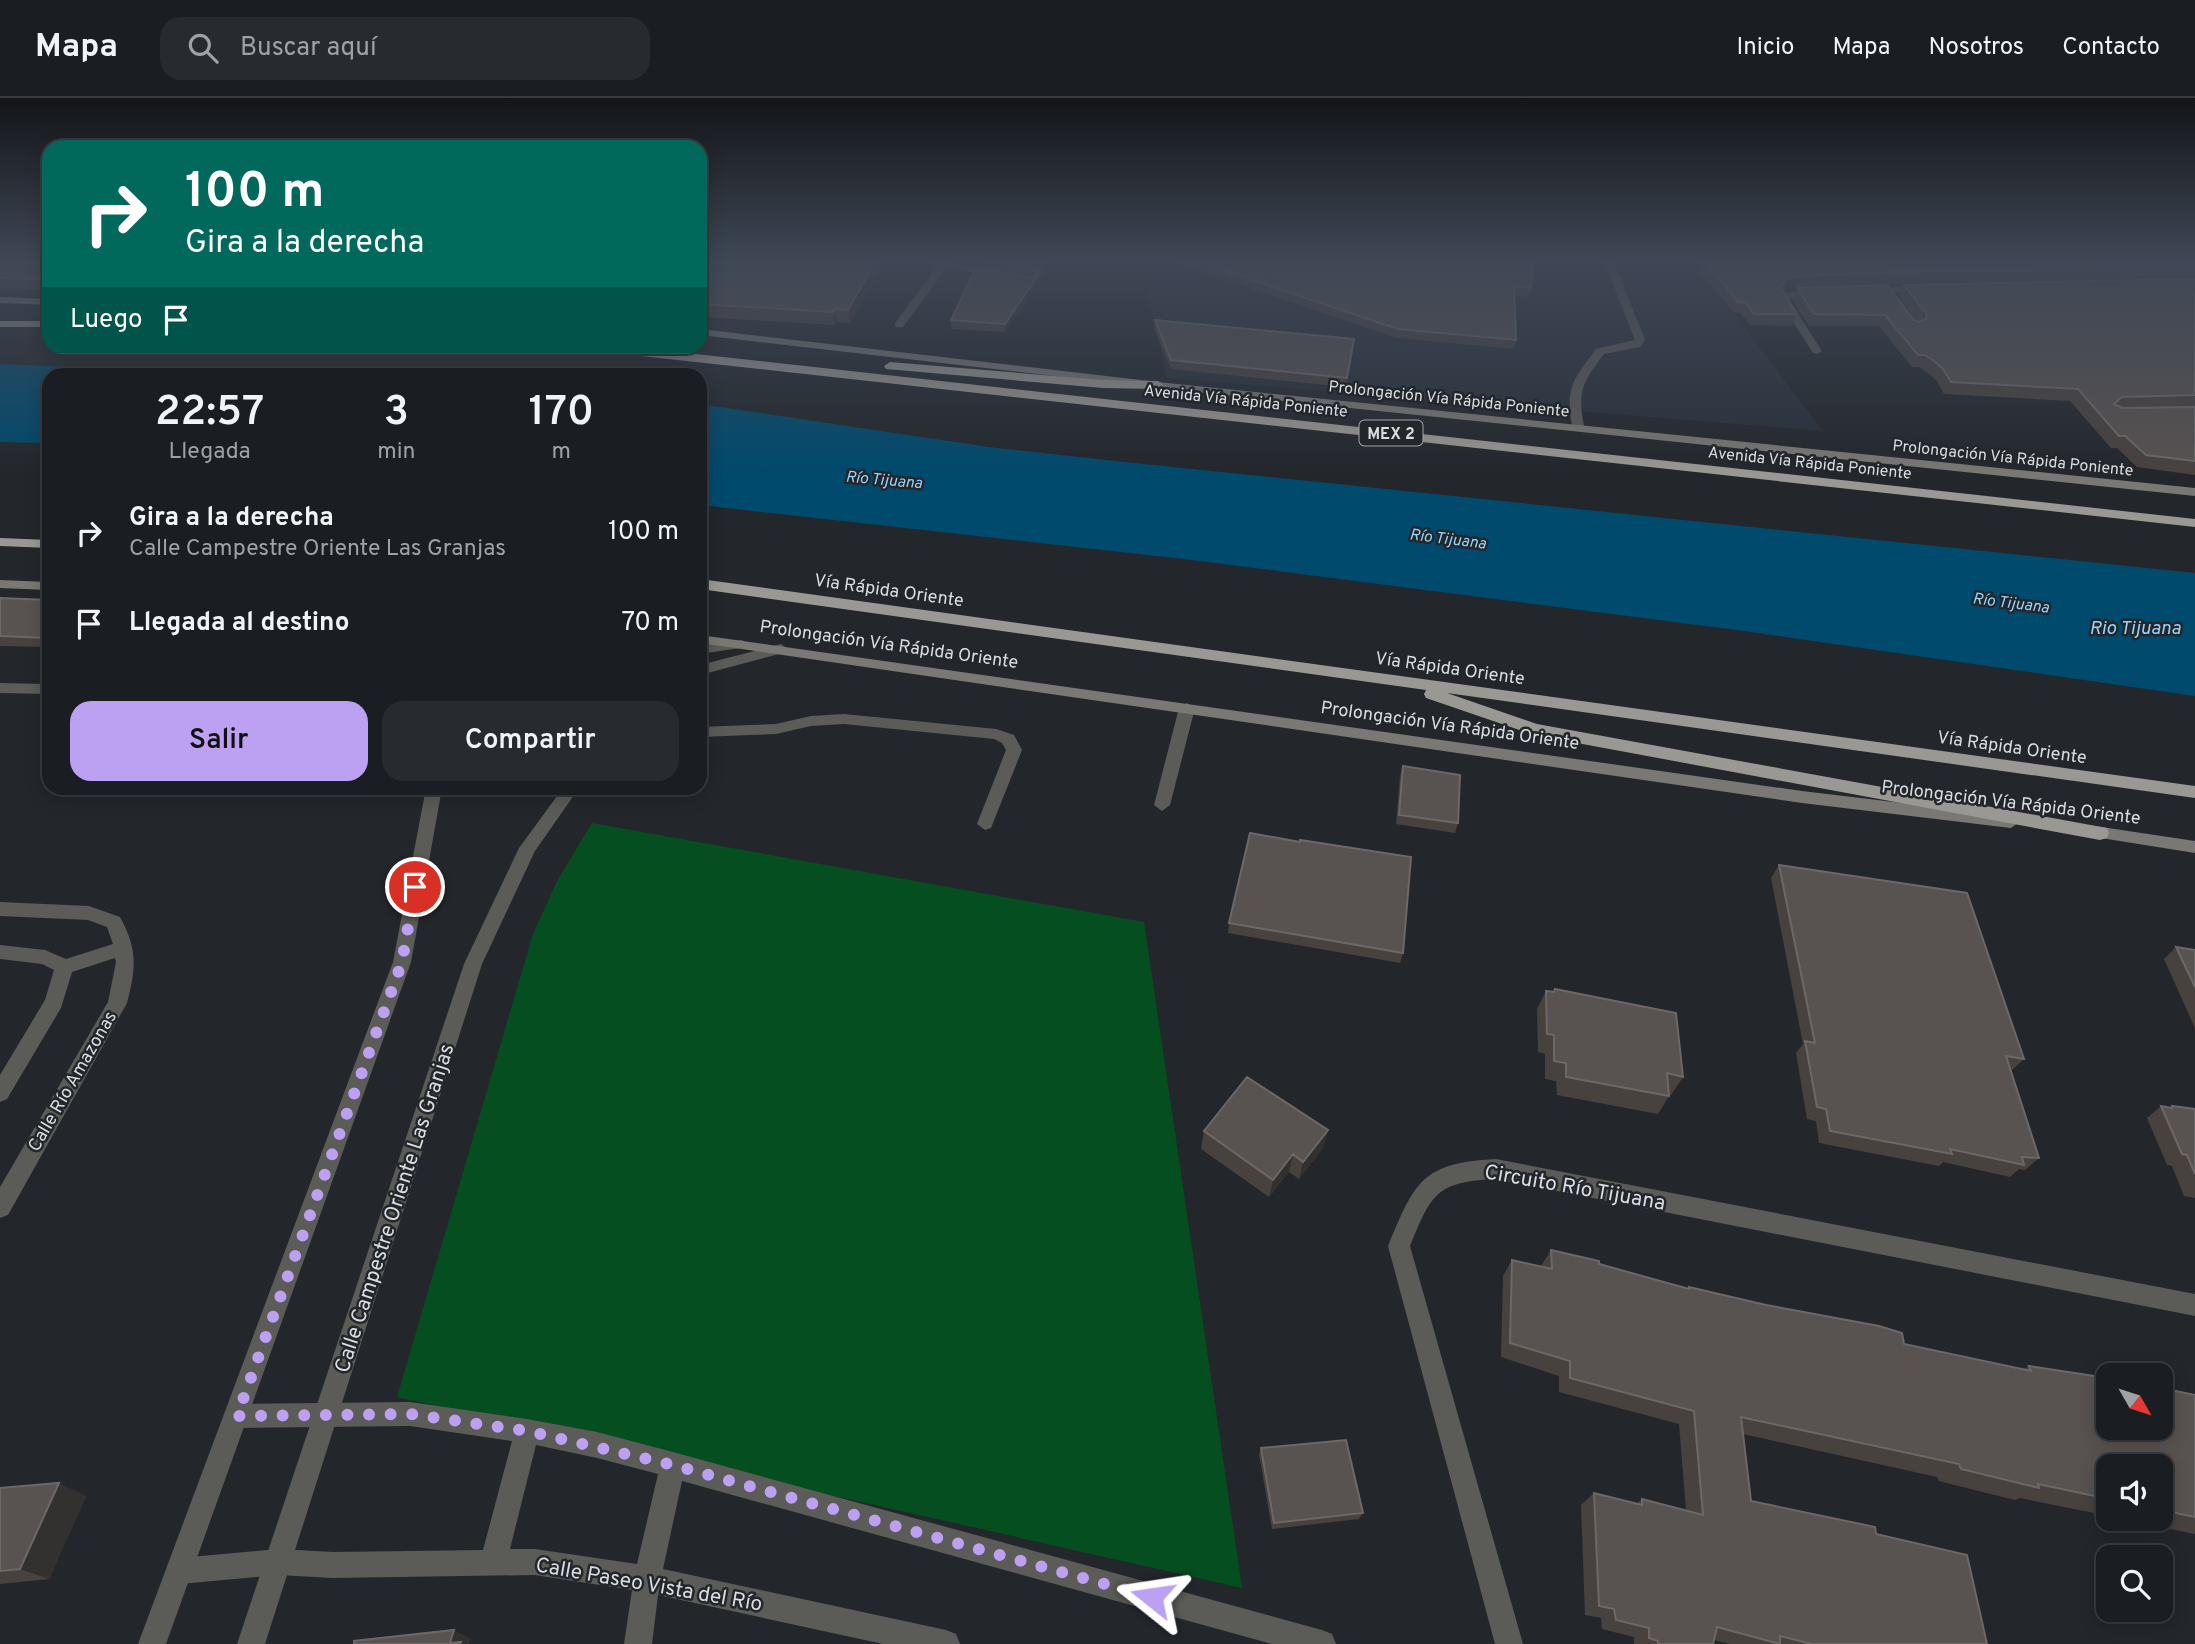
<!DOCTYPE html>
<html lang="es">
<head>
<meta charset="utf-8">
<style>
	:root { --surface:#1a1d21; --page:#272a2e; --text:#f1f3f6; --muted:#9fa2a5; --line:#383b3f; --accent:#bca0f2 }
	body { margin:0; font-family:Overpass,sans-serif; background:var(--page); color:var(--text); height:100vh; display:flex; flex-direction:column; font-size:26px; white-space:nowrap }
	* { box-sizing:border-box; margin:0 }
	p { font-size:23px; color:var(--muted) }
	.icon { flex:none; width:38px; height:38px; fill:none; stroke:currentColor; stroke-width:2; stroke-linecap:round; stroke-linejoin:round }
	.map { position:relative; flex:1; overflow:hidden }
	.details { position:absolute; left:42px; top:270px; width:665px; height:427px; display:flex; flex-direction:column; background:var(--surface); border-radius:21px; box-shadow:0 4px 18px #0003,0 0 0 2px var(--line) }
	.details>* { flex:none }
	.banner { position:absolute; left:42px; top:42px; width:665px; height:214px; border-radius:21px; box-shadow:0 4px 18px #0003,0 0 0 2px var(--line); background:#00695c; color:#fff; overflow:hidden }
	.needle { width:46px; rotate:129deg }
	.controls { position:absolute; left:2096px; top:1265px; display:grid; gap:14px }
	.controls a { display:grid; place-items:center; width:77px; height:77px; border-radius:14px; background:var(--surface); box-shadow:0 4px 18px #0003,0 0 0 2px var(--line); font-size:35px }
	.pin { position:absolute; display:grid; place-items:center; width:60px; height:60px; color:#fff; margin:-30px; border:4px solid #fff; border-radius:50%; box-shadow:0 2px 7px #0007 }
	.me { position:absolute; width:77px; margin:-38px; rotate:285deg; stroke-linejoin:round; filter:drop-shadow(0 0 5px #0008) }
	.turn { display:flex; align-items:center; gap:24px; height:147px; padding:0 28px; font-size:32px }
	.turn .icon { width:91px; height:91px; stroke-width:2.5 }
	.turn b { display:block; font-size:49px; line-height:60px }
	.then { display:flex; align-items:center; height:66px; padding:0 28px; background:#0003; gap:14px; font-size:26px }
	.eta { display:flex; justify-content:space-evenly; align-items:center; height:119px; text-align:center }
	.eta b { font-size:42px; font-weight:600; line-height:49px }
	.action { display:flex; gap:14px; margin-top:auto; padding:14px 28px }
	.action a { flex:1; height:80px; border-radius:21px; background:var(--accent); color:#111; font-size:28px; font-weight:600; line-height:80px; text-align:center }
	.action a+a { background:var(--page); color:var(--text) }
	ul { padding:0; list-style:none }
	li { display:flex; align-items:center; gap:21px; height:91px; padding:0 28px }
	li div { flex:1 }
	li b { display:block; font-size:26px }
	li em { font-style:normal }
	header { display:flex; align-items:center; gap:42px; box-sizing:border-box; height:98px; padding:0 35px; background:var(--surface); border-bottom:2px solid var(--line) }
	header strong { font-size:33px }
	nav { display:flex; gap:38px; margin-inline-start:auto; font-size:24px }
	.search { width:490px; height:63px; background:var(--page); display:flex; align-items:center; gap:18px; box-sizing:border-box; padding:0 24px; border-radius:21px; color:var(--muted); font-size:26px }
	.map>svg:first-child { display:block }
	.built { fill:#273039 }
	.green { fill:#054e20 }
	.water { fill:#004a6d }
	.lines { fill:none; stroke-linecap:round; stroke-linejoin:round }
	.service { fill:#5b5b57; fill-rule:evenodd }
	.minor { fill:#5b5b57; fill-rule:evenodd }
	.tertiary { fill:#5b5b57; fill-rule:evenodd }
	.secondary { fill:#797873; fill-rule:evenodd }
	.trunk { fill:#9a9892; fill-rule:evenodd }
	.wall { fill:#48423f }
	.shaded-wall { fill:#333030 }
	.building { fill:#585250; stroke:#6c6867; stroke-width:2 }
	.route { stroke:#bca0f2; stroke-width:12; stroke-dasharray:0 21.6 }
	.labels { text-anchor:middle; stroke-width:5; stroke-linejoin:round; paint-order:stroke }
	.far-street-label { font-size:16px; fill:#dadde0; stroke:#23272c }
	.shield { fill:#23272c; stroke:#a3a6aa; stroke-width:2 }
	.shield-label { font-size:16px; font-weight:bold; fill:#dadde0 }
	.far-water-label { font-size:16px; font-style:italic; fill:#97d4fb; stroke:#23272c }
	.street-label { font-size:18px; fill:#dadde0; stroke:#23272c }
	.water-label { font-size:19px; font-style:italic; fill:#97d4fb; stroke:#23272c }
	.near-street-label { font-size:21px; fill:#dadde0; stroke:#23272c }
</style>
</head>
<body>
<header>
<strong>Mapa</strong>
<div class="search"><svg class="icon" aria-label="search" viewBox="0 0 24 24"><circle cx="10" cy="10" r="6"/><path d="M15 15l6 6"/></svg>Buscar aquí</div>
<nav><a>Inicio</a><a>Mapa</a><a>Nosotros</a><a>Contacto</a></nav>
</header>
<div class="map">
<svg width="2195" height="1546" viewBox="0 0 2195 1546">
	<rect width="100%" height="100%" fill="#23272c"/>
	<path class="built" d="M 1140,161 L 1692,161 L 1823,333 L 1167,280 Z"/>
	<path class="green" d="M 592,725 L 1144,824 L 1242,1490 L 397,1299 L 533,836 L 557,783 Z"/>
	<path class="water" d="M 0,266 L 23,267 L 244,276 L 49,276 L 49,345 L 0,344 Z
		M 700,306 L 989,349 L 1115,363 L 2195,475 L 2195,598 L 1737,532 L 1192,462 L 700,407 Z"/>
	<g class="lines">
		<path class="service" d="M 1603,161 L 1613,161 L 1645,242 L 1640,249 L 1604,256 C 1583,284 1577,292 1584,328 L 1578,332 L 1572,328 C 1565,289 1574,281 1596,251 L 1635,242 Z
			M 742,542 L 749,546 L 747,549 L 700,556 L 700,546 Z
			M 0,585 L 49,586 L 49,596 L 0,595 Z
			M 1187,605 L 1195,610 L 1170,707 L 1162,713 L 1154,707 L 1179,610 Z
			M 844,616 L 996,631 L 1014,637 L 1022,652 L 991,730 L 985,732 L 977,726 L 1006,652 L 1002,645 L 994,641 L 844,626 L 811,628 L 776,636 L 700,639 L 700,629 L 776,626 L 811,618 Z"/>
		<path class="minor" d="M 914,161 L 953,161 L 951,164 L 1003,176 L 998,179 L 947,169 L 903,229 L 895,229 L 895,225 L 938,168 Z
			M 1923,187 L 1926,188 L 1926,192 L 1893,195 L 1901,208 L 1896,211 L 1892,210 L 1881,193 L 1886,190 Z
			M 1819,191 L 1824,194 L 1823,196 L 1790,200 L 1789,202 L 1822,253 L 1817,256 L 1813,255 L 1779,202 L 1782,195 Z
			M 0,804 L 89,808 L 120,819 C 138,852 136,870 127,905 L 8,1117 L 0,1120 L 0,1089 L 108,904 L 116,864 L 115,860 L 72,874 L 61,910 L 7,1001 L 0,1004 L 0,977 L 45,902 L 54,872 L 42,866 L 0,861 L 0,847 L 45,852 L 66,861 L 113,846 L 107,829 L 88,822 L 0,818 Z
			M 1496,1061 L 2195,1196 L 2195,1218 L 1496,1081 C 1436,1084 1432,1095 1410,1148 L 1523,1546 L 1495,1546 L 1388,1148 C 1415,1084 1421,1065 1496,1061 Z
			M 410,1304 L 527,1321 L 597,1334 L 673,1354 L 1322,1532 L 1332,1536 L 1336,1546 L 1272,1546 L 682,1383 L 663,1471 L 946,1532 L 956,1536 L 960,1546 L 883,1546 L 658,1497 L 652,1546 L 624,1546 L 632,1492 L 535,1477 L 333,1480 L 278,1477 L 180,1486 L 171,1482 L 167,1473 L 171,1464 L 180,1460 L 278,1451 L 333,1454 L 483,1452 L 512,1343 L 410,1328 L 237,1330 L 228,1327 L 225,1318 L 228,1309 L 237,1306 ZM 536,1347 L 597,1360 L 658,1376 L 637,1466 L 535,1451 L 510,1451 Z"/>
		<path class="tertiary" d="M 781,546 L 788,551 L 786,554 L 700,577 L 700,567 Z
			M 426,690 L 442,690 L 411,864 L 166,1546 L 138,1546 L 393,864 Z
			M 563,690 L 579,690 L 535,753 L 482,866 L 265,1546 L 237,1546 L 464,866 L 519,750 Z"/>
		<path class="secondary" d="M 0,199 L 49,201 L 49,207 L 0,205 Z
			M 700,231 L 1158,284 L 2195,390 L 2195,398 L 1158,290 L 700,237 Z
			M 0,482 L 49,484 L 49,492 L 0,490 Z
			M 700,537 L 1802,693 L 2011,718 L 2019,724 L 2011,730 L 1802,705 L 700,545 Z
			M 2088,727 L 2195,743 L 2195,755 L 2082,737 L 2080,733 Z"/>
		<path class="trunk" d="M 0,223 L 49,223 L 49,229 L 0,229 Z
			M 580,248 L 623,248 L 2195,421 L 2195,429 L 586,252 Z
			M 890,264 L 1103,282 L 1158,283 L 1164,287 L 1158,291 L 1103,290 L 886,271 L 884,268 Z
			M 0,440 L 49,442 L 49,450 L 0,448 Z
			M 700,481 L 2195,688 L 2195,700 L 1447,595 L 1537,626 L 2107,730 L 2109,735 L 2107,740 L 2100,742 L 1534,637 L 1426,600 L 1424,596 L 1426,592 L 700,491 Z"/>
	</g>
	<path class="wall" d="M 0,161 L 49,161 L 49,192 L 0,190 Z
		M 700,161 L 886,161 L 850,225 L 837,224 L 835,227 L 700,219 Z
		M 985,161 L 1056,161 L 1040,183 L 1038,182 L 1038,186 L 1005,234 L 951,231 L 951,222 L 1019,177 L 986,169 Z
		M 1164,161 L 1534,161 L 1531,190 L 1529,199 L 1514,197 L 1516,242 L 1514,251 L 1397,240 Z
		M 1690,161 L 2195,161 L 2195,181 L 1933,184 L 1794,189 L 1783,192 L 1797,216 L 1792,228 L 1750,227 L 1740,215 L 1734,215 Z
		M 2195,181 L 2195,377 L 2137,369 L 2117,350 L 2111,350 L 2070,303 L 1944,296 L 1937,283 L 1928,275 L 1919,269 L 1912,269 L 1879,228 L 1809,228 L 1792,202 L 1797,190 L 1917,223 L 1898,199 L 1904,187 Z
		M 1155,222 L 1354,241 L 1346,289 L 1171,271 L 1154,231 Z
		M 0,500 L 49,502 L 49,549 L 0,548 Z
		M 1403,668 L 1458,725 L 1455,735 L 1396,726 L 1400,678 Z
		M 1300,744 L 1403,855 L 1400,865 L 1228,835 L 1229,825 Z
		M 1779,767 L 2024,961 L 2011,973 L 2039,1060 L 2025,1072 L 2019,1071 L 2010,1079 L 1943,1064 L 1939,1068 L 1819,1045 L 1816,1023 L 1807,1021 L 1796,955 L 1803,946 L 1771,780 Z
		M 2176,849 L 2195,852 L 2195,930 L 2164,861 Z
		M 1546,893 L 1683,979 L 1671,997 L 1669,996 L 1669,998 L 1658,1016 L 1557,997 L 1556,983 L 1545,981 L 1545,956 L 1538,954 L 1537,911 Z
		M 2161,1008 L 2169,1010 L 2172,1008 L 2195,1011 L 2195,1100 L 2184,1098 L 2172,1068 L 2167,1067 L 2147,1020 Z
		M 1328,1032 L 1323,1050 L 1299,1081 L 1289,1074 L 1269,1099 L 1201,1051 L 1204,1033 Z
		M 1551,1152 L 1687,1191 L 1689,1189 L 1904,1246 L 2024,1271 L 2029,1268 L 2093,1278 L 2099,1274 L 2116,1278 L 2109,1330 L 2195,1297 L 2195,1436 L 2122,1421 L 2161,1421 L 2161,1368 L 2109,1368 L 2109,1418 L 2020,1400 L 2015,1402 L 1939,1383 L 1937,1379 L 1743,1336 L 1751,1403 L 1876,1436 L 1987,1546 L 1730,1546 L 1714,1542 L 1713,1546 L 1634,1546 L 1634,1539 L 1602,1531 L 1601,1520 L 1585,1517 L 1581,1407 L 1594,1395 L 1637,1405 L 1642,1401 L 1686,1412 L 1679,1326 L 1559,1294 L 1559,1278 L 1501,1259 L 1503,1178 L 1512,1162 L 1541,1168 Z
		M 1261,1350 L 1363,1415 L 1359,1421 L 1272,1431 L 1259,1356 Z
		M 0,1390 L 86,1398 L 49,1481 L 0,1486 Z"/>
	<path class="shaded-wall" d="M 877,161 L 886,161 L 850,225 L 848,212 Z
		M 1050,161 L 1056,161 L 1040,183 L 1040,174 Z
		M 1038,177 L 1038,186 L 1005,234 L 1005,226 Z
		M 1799,178 L 1794,189 L 1781,192 L 1781,190 L 1786,181 Z
		M 834,211 L 837,224 L 835,227 L 833,214 Z
		M 1328,1032 L 1323,1050 L 1299,1081 L 1303,1064 Z
		M 1293,1056 L 1289,1074 L 1269,1099 L 1273,1082 Z
		M 59,1385 L 86,1398 L 49,1481 L 20,1471 Z
		M 454,1532 L 471,1541 L 469,1546 L 450,1545 Z"/>
	<path class="building" d="M 0,161 L 49,161 L 49,181 L 0,180 Z
		M 700,161 L 877,161 L 848,212 L 834,211 L 833,214 L 700,206 Z
		M 986,161 L 1050,161 L 1040,174 Z
		M 1189,161 L 1534,161 L 1531,190 L 1514,188 L 1516,242 L 1398,231 Z
		M 1703,161 L 2195,161 L 2195,170 L 1939,173 L 1799,178 L 1786,181 L 1781,190 L 1797,216 L 1754,216 L 1745,204 L 1738,204 Z
		M 976,169 L 1032,180 L 1038,177 L 1005,226 L 951,222 Z
		M 2195,181 L 2195,297 L 2122,299 L 2114,306 L 2122,310 L 2195,309 L 2195,363 L 2146,357 L 2125,338 L 2119,338 L 2078,291 L 1951,284 L 1943,271 L 1934,263 L 1925,257 L 1918,257 L 1885,217 L 1814,216 L 1797,190 L 1887,187 L 1914,222 L 1919,224 L 1926,221 L 1927,217 L 1904,187 Z
		M 1155,222 L 1354,241 L 1347,280 L 1171,262 Z
		M 0,500 L 49,502 L 49,540 L 0,538 Z
		M 1403,668 L 1460,677 L 1458,725 L 1399,717 Z
		M 1250,735 L 1300,744 L 1300,742 L 1411,759 L 1403,855 L 1229,825 Z
		M 1779,767 L 1967,795 L 2024,961 L 2006,958 L 2039,1060 L 2022,1059 L 2024,1067 L 1950,1051 L 1952,1056 L 1830,1033 L 1826,1011 L 1817,1009 L 1805,943 L 1815,945 Z
		M 2176,849 L 2195,852 L 2195,889 Z
		M 1555,891 L 1676,915 L 1683,979 L 1667,975 L 1669,998 L 1566,979 L 1566,965 L 1554,963 L 1554,937 L 1547,936 L 1546,893 L 1554,894 Z
		M 1247,979 L 1328,1032 L 1303,1064 L 1293,1056 L 1273,1082 L 1204,1033 Z
		M 2161,1008 L 2172,1010 L 2172,1008 L 2195,1011 L 2195,1076 L 2187,1057 L 2182,1056 Z
		M 1551,1152 L 1599,1163 L 1599,1166 L 1689,1191 L 1689,1189 L 1766,1207 L 1879,1228 L 1902,1235 L 1904,1246 L 2031,1273 L 2029,1268 L 2101,1279 L 2099,1274 L 2116,1278 L 2109,1278 L 2109,1330 L 2161,1330 L 2161,1290 L 2195,1297 L 2195,1419 L 2161,1412 L 2161,1368 L 2109,1368 L 2109,1401 L 2038,1386 L 2039,1390 L 1961,1371 L 1959,1366 L 1741,1319 L 1751,1403 L 1875,1429 L 1876,1436 L 1967,1457 L 1987,1546 L 1812,1546 L 1780,1538 L 1780,1546 L 1717,1529 L 1713,1546 L 1658,1546 L 1658,1543 L 1649,1540 L 1649,1530 L 1616,1522 L 1614,1511 L 1599,1508 L 1594,1395 L 1642,1407 L 1642,1401 L 1703,1417 L 1694,1313 L 1570,1280 L 1570,1263 L 1510,1245 L 1512,1162 L 1552,1171 Z
		M 1346,1342 L 1363,1415 L 1274,1425 L 1261,1350 Z
		M 59,1385 L 20,1471 L 0,1473 L 0,1390 Z
		M 454,1532 L 450,1545 L 461,1544 L 460,1546 L 354,1546 L 354,1543 Z"/>
	<linearGradient id="sky" x2="0" y2="1"><stop stop-color="#131518"/><stop offset="0.43" stop-color="#3f4756"/><stop offset="1" stop-color="#3f4756" stop-opacity="0"/></linearGradient>
	<rect width="2195" height="377" fill="url(#sky)"/>
	<g class="lines">
		<path class="route" d="M 415,789 L 402,864 L 237,1318 L 410,1316 L 527,1333 L 673,1367 L 1152,1499"/>
	</g>
	<g class="labels">
		<g class="far-street-label">
			<text transform="translate(1449 300) rotate(6)" y="6">Prolongación Vía Rápida Poniente</text>
			<text transform="translate(1246 302) rotate(6)" y="6">Avenida Vía Rápida Poniente</text>
			<text transform="translate(2013 359) rotate(6)" y="6">Prolongación Vía Rápida Poniente</text>
			<text transform="translate(1810 364) rotate(6)" y="6">Avenida Vía Rápida Poniente</text>
		</g>
		<rect class="shield" x="1359.5" y="322.5" width="63" height="25" rx="5"/>
		<g class="shield-label">
			<text x="1391" y="341">MEX 2</text>
		</g>
		<g class="far-water-label">
			<text transform="translate(884 381) rotate(5)" y="6">Río Tijuana</text>
			<text transform="translate(1448 440) rotate(7)" y="6">Río Tijuana</text>
			<text transform="translate(2011 504) rotate(7)" y="6">Río Tijuana</text>
		</g>
		<g class="street-label">
			<text transform="translate(889 492) rotate(8)" y="6">Vía Rápida Oriente</text>
			<text transform="translate(889 546) rotate(8)" y="6">Prolongación Vía Rápida Oriente</text>
			<text transform="translate(1450 570) rotate(8)" y="6">Vía Rápida Oriente</text>
			<text transform="translate(1450 627) rotate(8)" y="6">Prolongación Vía Rápida Oriente</text>
			<text transform="translate(2012 649) rotate(8)" y="6">Vía Rápida Oriente</text>
			<text transform="translate(2011 704) rotate(7)" y="6">Prolongación Vía Rápida Oriente</text>
			<text transform="translate(72 983) rotate(-60)" y="6">Calle Río Amazonas</text>
		</g>
		<g class="water-label">
			<text x="2135" y="536">Rio Tijuana</text>
		</g>
		<g class="near-street-label">
			<text transform="translate(1575 1089) rotate(10)" y="7">Circuito Río Tijuana</text>
			<text transform="translate(394 1110) rotate(-72)" y="7">Calle Campestre Oriente Las Granjas</text>
			<text transform="translate(649 1486) rotate(10)" y="7">Calle Paseo Vista del Río</text>
		</g>
	</g>
</svg>
<div class="controls">
<a><svg class="needle" viewBox="-14 -14 28 28"><path d="M0-13l5 13h-10z" fill="#e53935"/><path d="M0 13l5-13h-10z" fill="#9fa2a5"/></svg></a>
<a><svg class="icon" aria-label="sound" viewBox="0 0 24 24"><path d="M4 9h4l5-4v14l-5-4H4zM17 9q2 3 0 6"/></svg></a>
<a><svg class="icon" aria-label="search" viewBox="0 0 24 24"><circle cx="10" cy="10" r="6"/><path d="M15 15l6 6"/></svg></a>
</div>
<div class="pin" style="left:415px;top:789px;background:#d93025"><svg class="icon" aria-label="arrive" viewBox="0 0 24 24"><path d="M6 21V4h12l-3 4 3 4H6"/></svg></div>
<svg class="me" style="left:1152px;top:1499px" viewBox="-20 -20 40 40"><path d="M0-17L14 15 0 8-14 15z" fill="#bca0f2" stroke="#fff" stroke-width="4"/></svg>
<div class="banner">
<div class="turn"><svg class="icon" aria-label="right" viewBox="0 0 24 24"><path d="M7 20v-9h11M14 6l5 5-5 5"/></svg><div><b>100 m</b>Gira a la derecha</div></div>
<div class="then">Luego<svg class="icon" aria-label="arrive" viewBox="0 0 24 24"><path d="M6 21V4h12l-3 4 3 4H6"/></svg></div>
</div>
<section class="details">
<div class="eta">
<div><b>22:57</b><p>Llegada</p></div>
<div><b>3</b><p>min</p></div>
<div><b>170</b><p>m</p></div>
</div>
<ul>
<li><svg class="icon" aria-label="right" viewBox="0 0 24 24"><path d="M7 20v-9h11M14 6l5 5-5 5"/></svg><div><b>Gira a la derecha</b><p>Calle Campestre Oriente Las Granjas</p></div><em>100 m</em></li>
<li><svg class="icon" aria-label="arrive" viewBox="0 0 24 24"><path d="M6 21V4h12l-3 4 3 4H6"/></svg><div><b>Llegada al destino</b></div><em>70 m</em></li>
</ul>
<div class="action"><a>Salir</a><a>Compartir</a></div>
</section>
</div>
</body>
</html>
